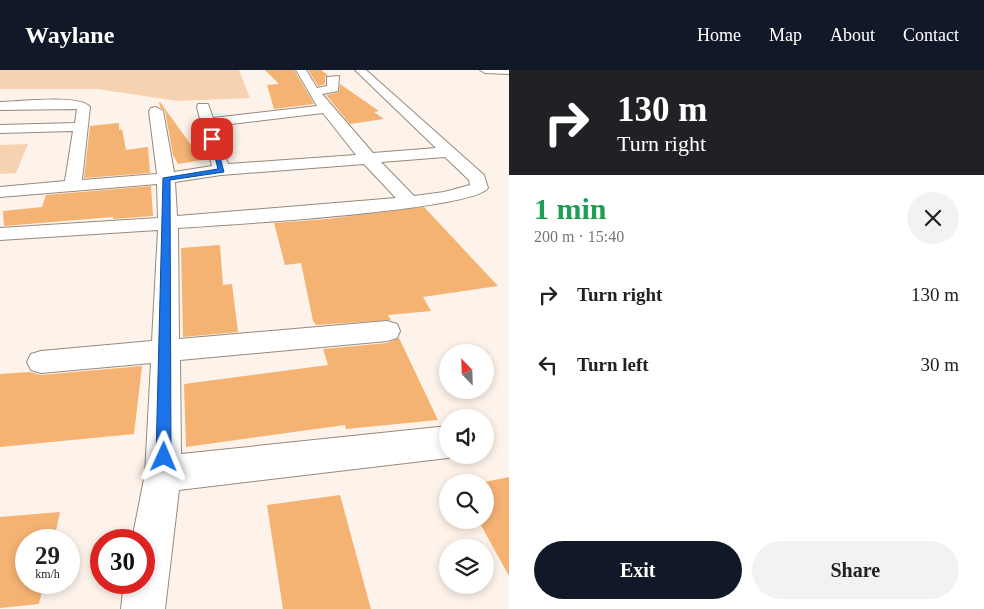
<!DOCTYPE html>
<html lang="en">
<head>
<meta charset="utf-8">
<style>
	:root { --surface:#fff; --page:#f2f2f2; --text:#202124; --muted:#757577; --accent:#111827 }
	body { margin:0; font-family:Georgia,serif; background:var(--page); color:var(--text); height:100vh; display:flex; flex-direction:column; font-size:19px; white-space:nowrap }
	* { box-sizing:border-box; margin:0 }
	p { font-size:16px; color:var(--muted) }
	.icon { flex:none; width:28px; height:28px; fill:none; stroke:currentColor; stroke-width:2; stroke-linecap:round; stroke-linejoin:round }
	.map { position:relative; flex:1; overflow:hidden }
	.details { display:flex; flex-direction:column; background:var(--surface); width:475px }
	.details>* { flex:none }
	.banner { background:#202124; color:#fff; overflow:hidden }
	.needle { width:32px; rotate:337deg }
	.controls { position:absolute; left:439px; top:274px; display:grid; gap:10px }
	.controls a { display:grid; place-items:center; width:55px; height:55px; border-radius:50%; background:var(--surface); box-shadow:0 2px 8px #0003; font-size:25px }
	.speed { position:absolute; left:15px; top:459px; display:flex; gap:10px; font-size:25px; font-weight:700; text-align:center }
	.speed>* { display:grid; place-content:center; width:65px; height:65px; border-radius:50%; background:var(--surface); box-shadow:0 2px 8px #0003; line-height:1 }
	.speed small { font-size:12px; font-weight:400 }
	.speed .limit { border:8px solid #d22; background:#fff; color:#111 }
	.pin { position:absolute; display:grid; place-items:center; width:42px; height:42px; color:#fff; margin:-21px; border-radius:10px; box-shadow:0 2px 8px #0006 }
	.me { position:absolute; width:55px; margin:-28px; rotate:1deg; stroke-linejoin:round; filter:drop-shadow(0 0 4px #0008) }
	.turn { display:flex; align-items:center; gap:18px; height:105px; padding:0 25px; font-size:22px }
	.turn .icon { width:65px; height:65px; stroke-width:2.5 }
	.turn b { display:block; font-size:35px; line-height:42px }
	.round { display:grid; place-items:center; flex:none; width:52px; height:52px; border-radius:26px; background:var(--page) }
	.overview { display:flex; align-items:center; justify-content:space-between; height:85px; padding:0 25px }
	h1 { font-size:30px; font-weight:700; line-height:38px; color:#1e9e55 }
	.button { display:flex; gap:10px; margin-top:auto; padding:10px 25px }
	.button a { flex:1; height:58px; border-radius:30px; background:var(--accent); color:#fff; font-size:20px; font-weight:700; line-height:58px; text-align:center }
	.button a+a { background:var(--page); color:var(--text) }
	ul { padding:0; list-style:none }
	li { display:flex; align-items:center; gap:15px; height:70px; padding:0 25px }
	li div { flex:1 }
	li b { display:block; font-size:19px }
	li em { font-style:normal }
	header { display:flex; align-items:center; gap:30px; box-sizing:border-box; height:70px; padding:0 25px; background:var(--accent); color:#fff }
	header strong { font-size:24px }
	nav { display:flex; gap:28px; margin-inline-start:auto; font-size:18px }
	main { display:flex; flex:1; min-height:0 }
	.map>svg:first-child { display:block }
	.green { fill:#f6d2b0 }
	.building { fill:#f4b373 }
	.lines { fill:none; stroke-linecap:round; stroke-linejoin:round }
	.minor-casing { stroke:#98897a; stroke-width:2 }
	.minor { fill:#fff; fill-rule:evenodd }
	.route { fill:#1a73e8; stroke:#114b97 }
</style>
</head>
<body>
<header>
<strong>Waylane</strong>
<nav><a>Home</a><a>Map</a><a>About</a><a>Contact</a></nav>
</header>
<main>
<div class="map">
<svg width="509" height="539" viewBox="0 0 509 539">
	<rect width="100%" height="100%" fill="#fef3ea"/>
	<path class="green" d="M 0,0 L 239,0 L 250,28 L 178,31 L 97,19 L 0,19 Z
		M 28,74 L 16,103 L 0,104 L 0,75 Z"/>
	<path class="building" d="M 265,0 L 294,0 L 314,34 L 274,39 L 267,15 L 279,14 Z
		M 308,0 L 321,0 L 328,5 L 325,7 L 325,14 L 318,16 Z
		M 340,14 L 379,41 L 374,42 L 384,49 L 350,54 L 326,25 L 339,22 Z
		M 159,32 L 160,32 L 202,90 L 178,94 L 173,85 L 165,41 L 160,37 Z
		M 119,53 L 119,60 L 122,59 L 126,80 L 148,77 L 150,103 L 84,108 L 90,56 Z
		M 151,116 L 153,146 L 113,149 L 113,147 L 4,156 L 3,141 L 42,137 L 46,125 Z
		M 424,137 L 498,216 L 423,227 L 431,241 L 388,245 L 391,250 L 316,255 L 313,251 L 301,193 L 285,195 L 274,153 L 327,149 Z
		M 220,175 L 223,215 L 232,214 L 238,262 L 183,267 L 181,178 Z
		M 399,268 L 438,350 L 346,359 L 345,355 L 186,377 L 184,314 L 328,295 L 323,279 L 387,273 Z
		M 142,296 L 134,364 L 0,377 L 0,304 L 30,302 L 41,305 Z
		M 509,407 L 509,506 L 478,450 L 485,450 L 485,412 Z
		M 340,425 L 371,539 L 283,539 L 267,435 Z
		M 60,442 L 54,470 L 26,470 L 26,512 L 44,512 L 39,534 L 0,538 L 0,447 Z"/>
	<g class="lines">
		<defs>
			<path id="minor" d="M 296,0 L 306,0 L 317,18 L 327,16 L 327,7 L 339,6 L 338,21 L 322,24 L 373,83 L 436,78 L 355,0 L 366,0 L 484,105 L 488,118 C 472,141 220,155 178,158 L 179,269 L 387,251 L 397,254 L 400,261 L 397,268 L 387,271 L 180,290 L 181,384 L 448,356 L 448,385 L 455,385 L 448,388 L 179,420 L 165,539 L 121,539 L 124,512 L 144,512 L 144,470 L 132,470 L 145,404 L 151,293 L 41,303 L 31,300 L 27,292 L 31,284 L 41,281 L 152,271 L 158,160 L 0,170 L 0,158 L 158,148 L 157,114 L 0,127 L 0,117 L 65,111 L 73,61 L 0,63 L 0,55 L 75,53 L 77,39 L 0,40 L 0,32 C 18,32 80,24 90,37 L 82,110 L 157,104 L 149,41 L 151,38 L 156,37 L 163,41 L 174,102 L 212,96 L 197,37 L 198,34 L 208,34 L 213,48 L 317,36 ZM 323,43 L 356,85 L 228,94 L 215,56 ZM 445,87 L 469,110 L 470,115 L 444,122 L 414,126 L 381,92 ZM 364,94 L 396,128 L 177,146 L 175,112 L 221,105 Z
				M 480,0 L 509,0 L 509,4 L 485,3 Z"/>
		</defs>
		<use href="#minor" class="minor-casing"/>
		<use href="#minor" class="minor"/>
	</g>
	<path class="route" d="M 210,67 L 215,69 L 224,102 L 170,110 L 171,387 L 169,392 L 164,394 L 159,392 L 156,387 L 163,108 L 218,99 Z"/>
</svg>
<div class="controls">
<a><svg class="needle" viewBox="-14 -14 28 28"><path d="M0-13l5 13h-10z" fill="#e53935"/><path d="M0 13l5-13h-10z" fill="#757577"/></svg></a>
<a><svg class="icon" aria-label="sound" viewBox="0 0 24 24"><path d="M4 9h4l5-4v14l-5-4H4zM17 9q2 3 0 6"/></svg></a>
<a><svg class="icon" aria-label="search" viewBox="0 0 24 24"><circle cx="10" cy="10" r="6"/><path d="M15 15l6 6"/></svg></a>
<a><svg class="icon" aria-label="layers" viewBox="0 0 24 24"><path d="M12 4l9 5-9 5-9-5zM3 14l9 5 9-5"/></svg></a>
</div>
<div class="speed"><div>29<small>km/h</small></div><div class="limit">30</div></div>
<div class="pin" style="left:212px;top:69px;background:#d93025"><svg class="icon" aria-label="arrive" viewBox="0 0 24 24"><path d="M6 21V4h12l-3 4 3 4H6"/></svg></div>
<svg class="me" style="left:164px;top:387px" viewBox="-20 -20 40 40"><path d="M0-17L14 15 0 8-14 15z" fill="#1a73e8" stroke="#fff" stroke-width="4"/></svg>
</div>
<section class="details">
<div class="banner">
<div class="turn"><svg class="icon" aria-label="right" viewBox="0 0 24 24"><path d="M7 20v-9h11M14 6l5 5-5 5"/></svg><div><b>130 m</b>Turn right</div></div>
</div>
<div class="overview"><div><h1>1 min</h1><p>200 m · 15:40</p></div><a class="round"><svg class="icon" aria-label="close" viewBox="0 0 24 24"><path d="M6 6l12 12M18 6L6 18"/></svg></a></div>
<ul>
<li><svg class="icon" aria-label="right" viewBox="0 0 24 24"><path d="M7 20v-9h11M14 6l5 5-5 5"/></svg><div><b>Turn right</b></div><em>130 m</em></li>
<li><svg class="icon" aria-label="left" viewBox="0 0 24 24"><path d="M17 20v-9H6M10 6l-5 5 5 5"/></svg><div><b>Turn left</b></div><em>30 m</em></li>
</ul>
<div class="button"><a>Exit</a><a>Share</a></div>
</section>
</main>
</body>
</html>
